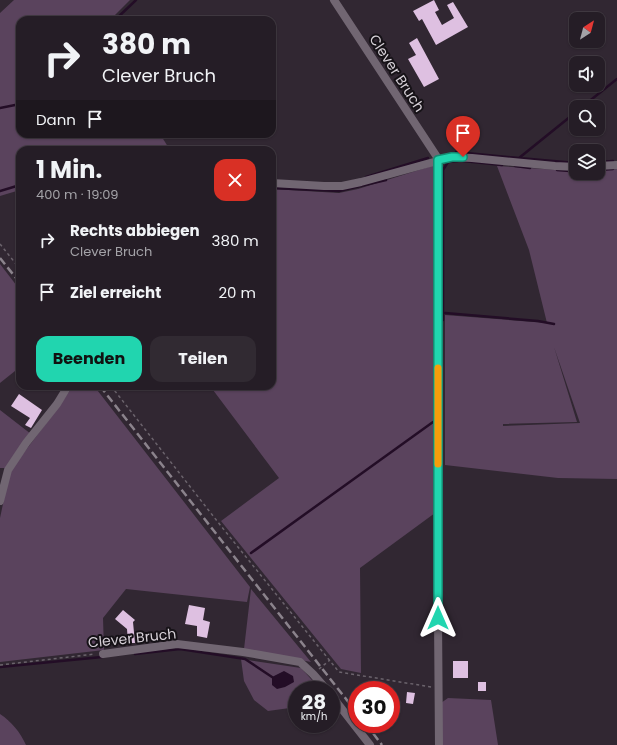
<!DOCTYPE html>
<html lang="de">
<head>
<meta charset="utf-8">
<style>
	:root { --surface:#251d26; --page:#312a32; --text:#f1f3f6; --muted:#a3a2a7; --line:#423b43; --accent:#21d5af }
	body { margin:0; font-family:Poppins,sans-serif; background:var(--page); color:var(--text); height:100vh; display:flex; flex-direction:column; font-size:15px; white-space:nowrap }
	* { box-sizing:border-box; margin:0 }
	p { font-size:13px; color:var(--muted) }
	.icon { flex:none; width:22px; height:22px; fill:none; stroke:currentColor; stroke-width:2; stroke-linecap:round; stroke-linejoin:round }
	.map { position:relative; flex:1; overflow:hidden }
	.side { position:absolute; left:16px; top:146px; width:260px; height:244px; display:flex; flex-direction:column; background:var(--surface); border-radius:12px; box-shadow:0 1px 3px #0004,0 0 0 1px var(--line) }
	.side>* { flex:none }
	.banner { position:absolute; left:16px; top:16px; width:260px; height:122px; border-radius:12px; box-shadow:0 1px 3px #0004,0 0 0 1px var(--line); background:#251d26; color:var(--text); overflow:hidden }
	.needle { width:26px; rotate:36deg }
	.fabs { position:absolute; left:569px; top:12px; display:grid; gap:8px }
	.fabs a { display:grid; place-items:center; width:36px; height:36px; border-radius:8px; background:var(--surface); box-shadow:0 1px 3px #0004,0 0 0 1px var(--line); font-size:20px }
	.speed { position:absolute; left:288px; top:681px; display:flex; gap:8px; font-size:20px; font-weight:700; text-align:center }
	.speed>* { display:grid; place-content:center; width:52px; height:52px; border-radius:50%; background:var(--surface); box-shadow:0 1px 3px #0004,0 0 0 1px var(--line); line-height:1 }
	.speed small { font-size:10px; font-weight:400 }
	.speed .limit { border:6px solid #d22; background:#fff; color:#111 }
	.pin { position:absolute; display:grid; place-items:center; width:34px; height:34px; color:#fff; margin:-41px -17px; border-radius:50% 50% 50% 0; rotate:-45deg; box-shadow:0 0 4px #0007 }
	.pin .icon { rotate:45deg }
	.me { position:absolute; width:44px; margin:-22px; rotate:0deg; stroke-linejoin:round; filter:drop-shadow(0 0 3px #0008) }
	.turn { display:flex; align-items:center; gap:14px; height:84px; padding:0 20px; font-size:18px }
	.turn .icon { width:52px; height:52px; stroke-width:2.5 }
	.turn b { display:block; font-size:28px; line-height:34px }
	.then { display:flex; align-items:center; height:38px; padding:0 20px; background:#0003; gap:8px; font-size:15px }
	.round { display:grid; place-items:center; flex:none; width:42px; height:42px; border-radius:12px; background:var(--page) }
	.overview { display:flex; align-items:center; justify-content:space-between; height:68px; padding:0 20px }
	h1 { font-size:24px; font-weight:700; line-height:30px }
	.primary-button { display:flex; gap:8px; margin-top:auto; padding:8px 20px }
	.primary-button a { flex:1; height:46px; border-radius:12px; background:var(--accent); color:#111; font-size:16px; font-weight:700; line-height:46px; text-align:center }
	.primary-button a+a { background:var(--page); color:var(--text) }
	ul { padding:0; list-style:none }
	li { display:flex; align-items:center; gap:12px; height:52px; padding:0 20px }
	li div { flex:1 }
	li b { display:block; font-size:15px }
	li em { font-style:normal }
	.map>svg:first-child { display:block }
	.green { fill:#5a435d; fill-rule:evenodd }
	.water { fill:#230d26 }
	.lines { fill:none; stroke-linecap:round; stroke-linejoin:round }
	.stream { stroke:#230d26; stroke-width:2.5 }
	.building { fill:#dec0e1 }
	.path { stroke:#6b636c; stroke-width:1.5; stroke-dasharray:3 3; stroke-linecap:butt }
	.minor { stroke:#716672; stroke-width:8 }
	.rail { stroke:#8b838c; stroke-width:2.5; stroke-dasharray:8 4; stroke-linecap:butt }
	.route-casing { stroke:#158a72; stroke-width:10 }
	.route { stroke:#21d5af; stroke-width:7 }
	.slow { stroke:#f59e0b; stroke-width:7 }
	.labels { text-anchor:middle; stroke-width:4; stroke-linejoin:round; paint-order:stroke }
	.street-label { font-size:14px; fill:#d6d0d7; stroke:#161217 }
</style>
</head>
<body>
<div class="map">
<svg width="617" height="745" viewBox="0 0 617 745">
	<rect width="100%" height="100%" fill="#312732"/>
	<path class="green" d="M 14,0 L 130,0 L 110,20 L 20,20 L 20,134 L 160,134 L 170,150 L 20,150 L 20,190 L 0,196 L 0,13 Z
		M 435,165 L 435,513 L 360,568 L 361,673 L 341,669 L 221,521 L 279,478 L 210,386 L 272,386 L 272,189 L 339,193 L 358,189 Z
		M 497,166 L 576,171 L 576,173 L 598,173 L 598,171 L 617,169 L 617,479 L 558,478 L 445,465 L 445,315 L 547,323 L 529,250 ZM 554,347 L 580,423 L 503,426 L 503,432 L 503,424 L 577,422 Z
		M 0,264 L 20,290 L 20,367 L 0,383 Z
		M 73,386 L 94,386 L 250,587 L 247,602 L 126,589 L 103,618 L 104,650 L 0,662 L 0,518 L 10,471 L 60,405 Z
		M 0,410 L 31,434 L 6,468 L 0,468 Z
		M 251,589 L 311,662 L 244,649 Z
		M 241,659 L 301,668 L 321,690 L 297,690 L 297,707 L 268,711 L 254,700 L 244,681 Z
		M 448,698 L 491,700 L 498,745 L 442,745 L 441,703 Z
		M 0,714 C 12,722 20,732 26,745 L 0,745 Z"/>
	<path class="water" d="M 284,671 L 293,676 L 294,682 L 285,687 L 277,689 L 272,685 L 272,677 Z"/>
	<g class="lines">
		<path class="stream" d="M 115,20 L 136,0
			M 582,107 L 617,79
			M 0,108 L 20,104
			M 456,152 L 519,158 L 576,112
			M 519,158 L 576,163
			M 463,161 L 502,165
			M 598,162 L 613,161
			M 515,166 L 530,168
			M 557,170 L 570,171
			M 598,170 L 613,169
			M 366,177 L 428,158
			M 272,188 L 339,191 L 386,180
			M 0,191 L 20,185
			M 445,313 L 538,321 L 554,324
			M 443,320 L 443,170 L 448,162 L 458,161
			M 251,553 L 433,422
			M 442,607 L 442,612
			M 135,654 L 180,649 L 245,659 L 272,677
			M 0,667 L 102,657"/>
	</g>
	<path class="building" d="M 434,0 L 439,10 L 435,12 L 442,25 L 454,18 L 447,5 L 453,2 L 468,27 L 436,45 L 422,19 L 419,21 L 413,11 Z
		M 417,38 L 439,79 L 424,87 L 408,59 L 416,55 L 409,43 Z
		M 19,394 L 42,410 L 31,428 L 25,425 L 30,418 L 11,406 Z
		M 189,605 L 205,608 L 203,620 L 210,622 L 207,638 L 197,636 L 197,626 L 185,624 Z
		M 123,610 L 135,620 L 133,622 L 135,643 L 128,643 L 127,629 L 115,619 Z
		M 453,661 L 468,661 L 468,678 L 453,678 Z
		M 478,682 L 486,682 L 486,691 L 478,691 Z
		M 407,692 L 415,693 L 413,704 L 406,703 Z"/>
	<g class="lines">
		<path class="path" d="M 0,244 L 20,269
			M 111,386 L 221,526 L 339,672 L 431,687
			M 0,665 L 95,654
			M 319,669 L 330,660"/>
		<path class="minor" d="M 334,0 L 439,160 L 438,618 L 439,745
			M 598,166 L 617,165
			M 272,183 L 324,186 L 342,186 L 361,182 L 452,157 L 472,158 L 555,166 L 576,167
			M 0,501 L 8,470 L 26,443 L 57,404 L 68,386
			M 103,654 L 177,644 L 243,652 L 300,662 L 313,674 L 327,690
			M 331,695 L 370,745"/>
		<path class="rail" d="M 0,258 L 20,283
			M 100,386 L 357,713
			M 366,724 L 382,745"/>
	</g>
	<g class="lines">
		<defs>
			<path id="route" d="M 438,618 L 438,160 L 452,157 L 463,157"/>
		</defs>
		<use href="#route" class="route-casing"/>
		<use href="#route" class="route"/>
		<path class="slow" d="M 438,464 L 438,368"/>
	</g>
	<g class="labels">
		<g class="street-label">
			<text transform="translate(397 73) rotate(57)" y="5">Clever Bruch</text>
			<text transform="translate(132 638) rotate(-6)" y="5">Clever Bruch</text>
		</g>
	</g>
</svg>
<div class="fabs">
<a><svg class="needle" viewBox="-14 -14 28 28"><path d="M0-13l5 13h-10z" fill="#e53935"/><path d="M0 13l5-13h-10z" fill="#a3a2a7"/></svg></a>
<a><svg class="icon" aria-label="sound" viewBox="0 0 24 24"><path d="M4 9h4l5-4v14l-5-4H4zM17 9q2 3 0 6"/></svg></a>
<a><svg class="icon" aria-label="search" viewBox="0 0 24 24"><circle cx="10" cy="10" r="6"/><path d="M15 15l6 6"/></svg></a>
<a><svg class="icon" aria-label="layers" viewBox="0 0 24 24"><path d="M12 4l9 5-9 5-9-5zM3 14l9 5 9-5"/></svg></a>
</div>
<div class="speed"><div>28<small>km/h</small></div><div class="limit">30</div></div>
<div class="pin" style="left:463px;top:157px;background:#d93025"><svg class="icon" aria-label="arrive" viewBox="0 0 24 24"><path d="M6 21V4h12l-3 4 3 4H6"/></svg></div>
<svg class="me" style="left:438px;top:618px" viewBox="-20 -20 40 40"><path d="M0-17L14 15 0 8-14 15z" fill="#21d5af" stroke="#fff" stroke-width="4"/></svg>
<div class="banner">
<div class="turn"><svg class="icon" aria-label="right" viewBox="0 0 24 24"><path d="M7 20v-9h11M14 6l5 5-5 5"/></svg><div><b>380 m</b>Clever Bruch</div></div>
<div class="then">Dann<svg class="icon" aria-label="arrive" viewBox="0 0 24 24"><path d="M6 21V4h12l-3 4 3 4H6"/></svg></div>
</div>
<section class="side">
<div class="overview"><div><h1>1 Min.</h1><p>400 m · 19:09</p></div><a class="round" style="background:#d93025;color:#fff"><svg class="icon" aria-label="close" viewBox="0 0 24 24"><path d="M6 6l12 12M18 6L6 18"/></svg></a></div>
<ul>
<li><svg class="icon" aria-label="right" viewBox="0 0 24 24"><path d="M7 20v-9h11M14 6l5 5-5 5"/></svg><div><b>Rechts abbiegen</b><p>Clever Bruch</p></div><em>380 m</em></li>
<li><svg class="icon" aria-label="arrive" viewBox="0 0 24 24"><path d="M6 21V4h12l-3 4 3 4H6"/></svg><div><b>Ziel erreicht</b></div><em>20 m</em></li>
</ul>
<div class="primary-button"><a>Beenden</a><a>Teilen</a></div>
</section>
</div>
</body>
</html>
